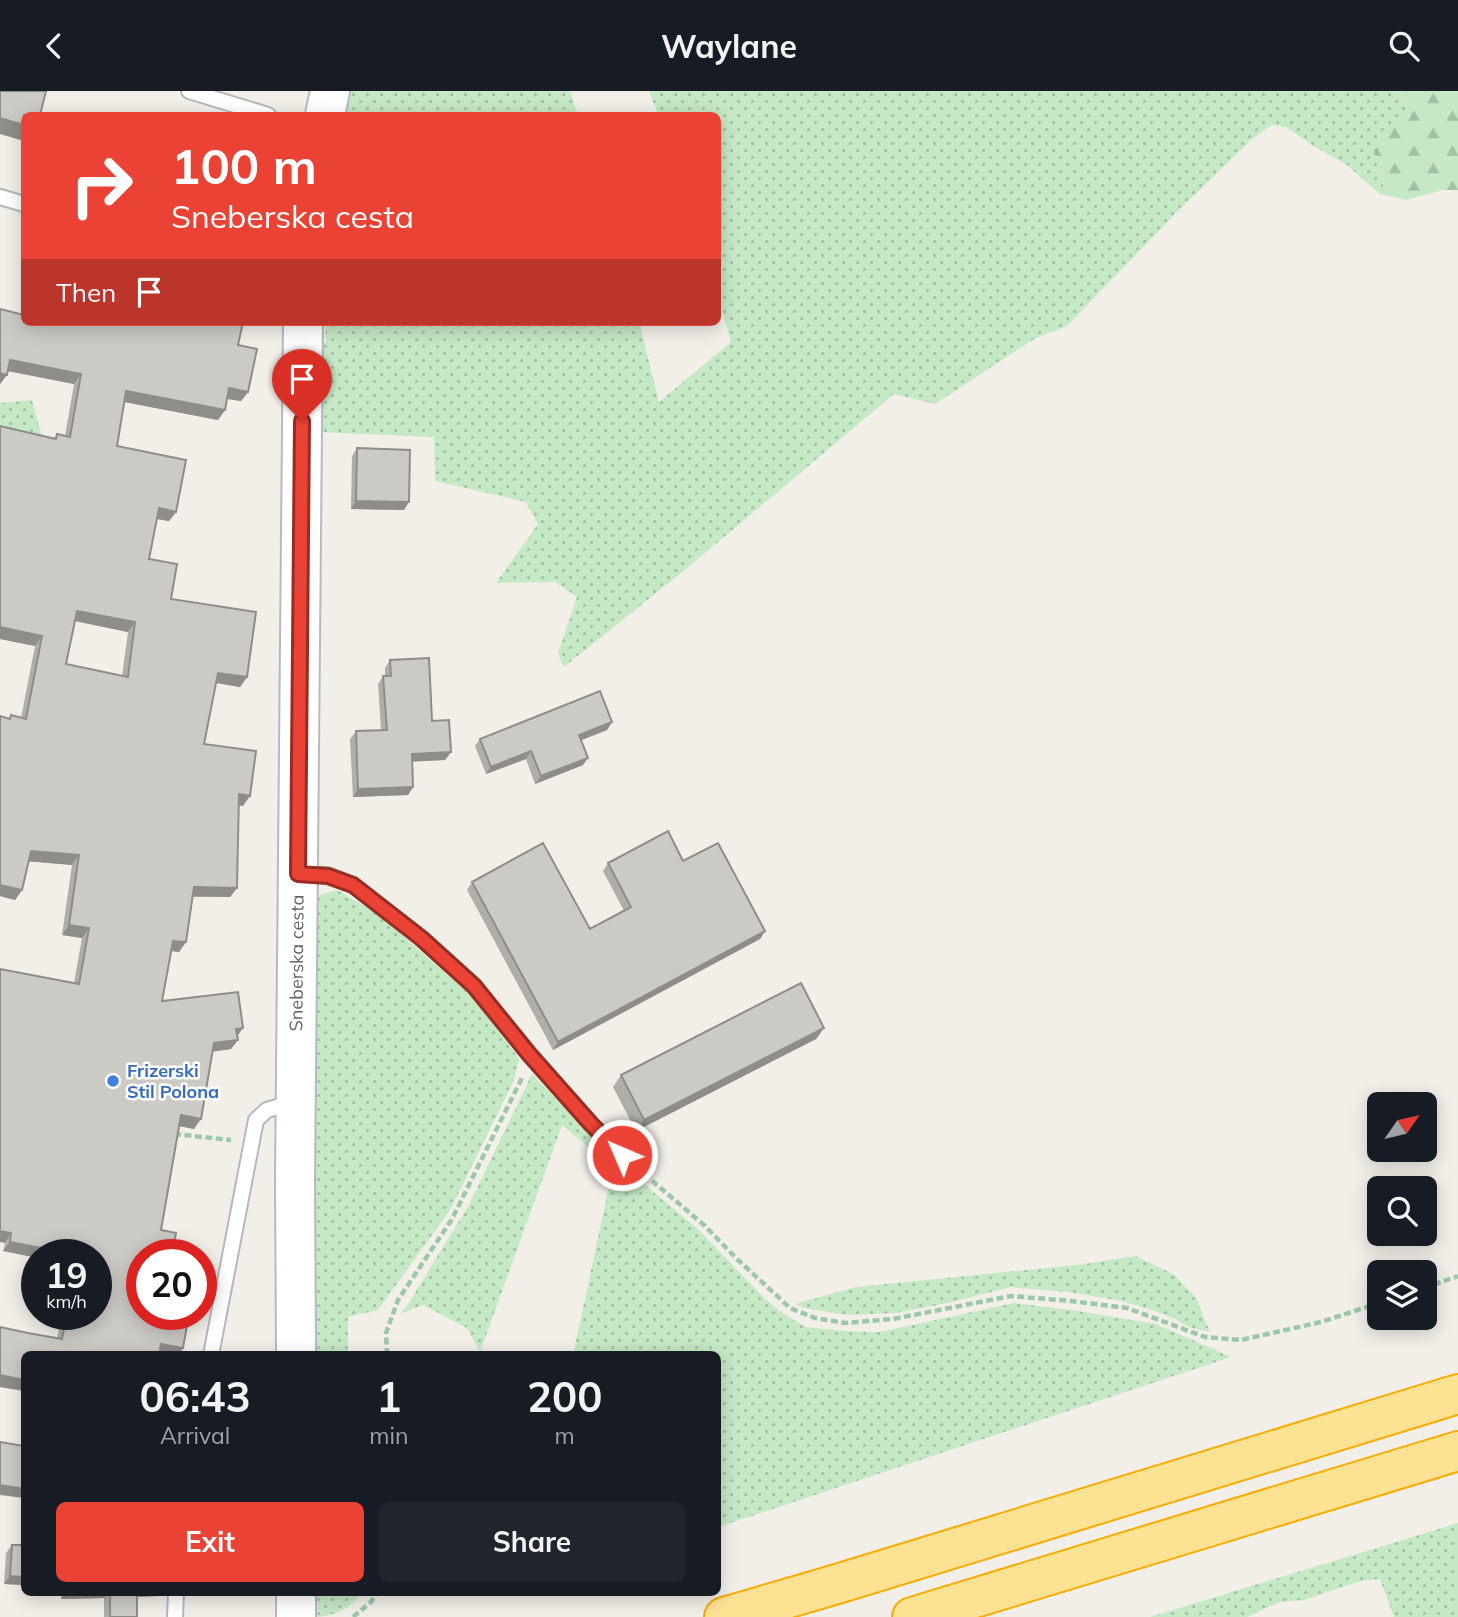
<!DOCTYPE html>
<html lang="en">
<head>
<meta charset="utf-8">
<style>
	:root { --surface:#171b24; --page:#20242c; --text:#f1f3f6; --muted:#9ea1a6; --accent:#ea4335 }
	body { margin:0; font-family:Mulish,sans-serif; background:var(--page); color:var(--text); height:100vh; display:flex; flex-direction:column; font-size:26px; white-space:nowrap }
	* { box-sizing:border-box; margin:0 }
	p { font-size:23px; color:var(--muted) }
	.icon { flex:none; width:38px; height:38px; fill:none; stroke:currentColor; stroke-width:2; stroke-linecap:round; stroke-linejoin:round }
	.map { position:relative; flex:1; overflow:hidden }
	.sheet { position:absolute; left:21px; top:1260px; width:700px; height:245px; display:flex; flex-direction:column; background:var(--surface); border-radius:10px; box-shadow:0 4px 18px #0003 }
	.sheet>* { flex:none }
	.top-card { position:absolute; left:21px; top:21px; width:700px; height:214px; border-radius:10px; box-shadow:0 4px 18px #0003; background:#ea4335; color:#fff; overflow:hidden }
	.needle { width:46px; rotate:56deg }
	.buttons { position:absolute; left:1367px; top:1001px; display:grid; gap:14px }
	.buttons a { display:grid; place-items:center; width:70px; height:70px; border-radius:10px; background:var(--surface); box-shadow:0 4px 18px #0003; font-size:35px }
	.speed { position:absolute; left:21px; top:1148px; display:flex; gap:14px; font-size:35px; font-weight:700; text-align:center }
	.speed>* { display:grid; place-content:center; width:91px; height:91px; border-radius:50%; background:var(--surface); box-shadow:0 4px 18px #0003; line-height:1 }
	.speed small { font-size:18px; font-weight:400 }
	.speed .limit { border:10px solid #d22; background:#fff; color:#111 }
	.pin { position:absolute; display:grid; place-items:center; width:60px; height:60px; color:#fff; margin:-72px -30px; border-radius:50% 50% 50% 0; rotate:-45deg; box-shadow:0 0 7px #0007 }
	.pin .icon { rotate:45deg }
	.me { position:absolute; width:77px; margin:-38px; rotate:315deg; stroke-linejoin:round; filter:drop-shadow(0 0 5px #0008) }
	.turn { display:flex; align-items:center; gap:24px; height:147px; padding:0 35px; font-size:32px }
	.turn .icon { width:91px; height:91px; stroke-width:2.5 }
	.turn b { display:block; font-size:49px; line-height:60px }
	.then { display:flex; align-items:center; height:66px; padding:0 35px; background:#0003; gap:14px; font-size:26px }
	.eta { display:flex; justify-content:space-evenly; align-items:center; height:119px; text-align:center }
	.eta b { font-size:42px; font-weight:700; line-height:49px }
	.primary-button { display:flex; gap:14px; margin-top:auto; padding:14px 35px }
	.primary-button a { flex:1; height:80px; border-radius:10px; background:var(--accent); color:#fff; font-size:28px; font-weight:700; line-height:80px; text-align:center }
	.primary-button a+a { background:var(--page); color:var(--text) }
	header { display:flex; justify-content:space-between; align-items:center; height:91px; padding:0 35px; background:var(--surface); font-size:32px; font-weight:700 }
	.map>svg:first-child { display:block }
	.grass { fill:url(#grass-dots) }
	.forest { fill:url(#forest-firs) }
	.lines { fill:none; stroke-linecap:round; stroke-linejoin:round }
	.lane-casing { stroke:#b5b8bc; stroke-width:18 }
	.secondary-casing { stroke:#b6babf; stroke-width:42 }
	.highway-casing { stroke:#f9ab00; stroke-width:42 }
	.path { stroke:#9cc7a9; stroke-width:4.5; stroke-dasharray:7 3.5; stroke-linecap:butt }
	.lane { stroke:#fff; stroke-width:14 }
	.secondary { stroke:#fff; stroke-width:38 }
	.highway { stroke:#fde293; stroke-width:38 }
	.wall { fill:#afaea9; fill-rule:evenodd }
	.shaded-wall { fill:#8f8d8a }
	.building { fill:#cccac5; stroke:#8f8d8a; stroke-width:2; fill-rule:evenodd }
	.route-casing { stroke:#982c22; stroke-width:18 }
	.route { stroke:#ea4335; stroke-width:12 }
	.shop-dot { fill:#3f7fe0; stroke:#fff; stroke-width:2.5 }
	.labels { text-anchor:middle; stroke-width:5; stroke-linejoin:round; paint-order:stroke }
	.street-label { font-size:18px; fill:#5f6368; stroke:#fff }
	.shop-label { font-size:18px; font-weight:bold; fill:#366cbe; stroke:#fff; text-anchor:start }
</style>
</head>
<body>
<header><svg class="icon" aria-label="back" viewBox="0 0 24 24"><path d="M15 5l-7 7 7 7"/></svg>Waylane<svg class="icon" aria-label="search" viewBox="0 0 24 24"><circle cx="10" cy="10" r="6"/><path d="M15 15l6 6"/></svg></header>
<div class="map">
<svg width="1458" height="1526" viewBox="0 0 1458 1526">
	<defs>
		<pattern id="grass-dots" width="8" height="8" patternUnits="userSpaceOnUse" patternTransform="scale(1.75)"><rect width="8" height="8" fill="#c5e8c5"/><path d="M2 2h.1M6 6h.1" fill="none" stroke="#a3c0a4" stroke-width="1.8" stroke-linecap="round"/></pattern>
		<pattern id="forest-firs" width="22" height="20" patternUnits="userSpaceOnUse" patternTransform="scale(1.75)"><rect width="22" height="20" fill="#c5e8c5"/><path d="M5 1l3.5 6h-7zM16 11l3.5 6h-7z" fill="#a3c0a4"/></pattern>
	</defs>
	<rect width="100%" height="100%" fill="#f1efe8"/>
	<path class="grass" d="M 344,0 L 570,0 L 578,24 L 339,24 Z
		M 649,0 L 1397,0 L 1401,3 L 1410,27 L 1374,62 L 1386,104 L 1380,103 L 1347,74 L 1315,56 L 1286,36 L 1272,34 L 1252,48 L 1176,122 L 1067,235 L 1034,248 L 935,313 L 894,303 L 686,478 L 564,576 L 558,562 L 577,506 L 555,491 L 496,492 L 538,433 L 526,411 L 435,390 L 434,346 L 316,341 L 317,253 L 326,251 L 325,236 L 330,231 L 639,231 L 659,311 L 731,251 L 718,205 L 718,24 L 658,24 Z
		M 32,309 L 43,350 L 0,340 L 0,312 Z
		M 337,799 L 378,823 L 467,901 L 506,949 L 519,968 L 514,989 L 450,1119 L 378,1219 L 348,1226 L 348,1263 L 310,1264 L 313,809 L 318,805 Z
		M 532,983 L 621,1074 L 700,1140 L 763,1206 L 782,1222 L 806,1236 L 844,1240 L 880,1241 L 1014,1212 L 1078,1220 L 1156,1233 L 1231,1266 L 718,1436 L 718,1264 L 576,1264 L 574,1259 L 613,1077 L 562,1034 L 480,1261 L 467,1237 L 423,1214 L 400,1223 L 407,1215 L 470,1112 Z
		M 1135,1165 L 1175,1184 L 1196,1207 L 1210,1241 L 1188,1236 L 1175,1228 L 1155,1220 L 1121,1210 L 1069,1201 L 1011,1196 L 948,1212 L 896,1222 L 847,1224 L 804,1217 L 795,1213 L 856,1196 L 1077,1174 Z
		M 1458,1432 L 1458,1526 L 1394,1526 L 1380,1488 L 1360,1490 L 1304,1509 L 1279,1511 L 1247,1526 L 1150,1526 Z
		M 314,1502 L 363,1502 C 349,1517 335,1526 314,1526 Z"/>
	<path class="forest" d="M 1397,0 L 1458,0 L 1458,99 L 1443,99 L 1406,109 L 1386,104 L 1374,62 L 1384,38 L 1410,27 L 1401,3 Z"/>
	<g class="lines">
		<defs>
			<path id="lane" d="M 189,0 L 268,24
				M 0,106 L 24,113
				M 300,783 L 328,784 L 353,794 L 421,847 L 474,895 L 529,963 L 591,1033 L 622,1064
				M 211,1264 L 256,1029 L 267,1019 L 294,1011
				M 175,1526 L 176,1502"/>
			<g id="secondary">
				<path d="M 325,24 L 330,0"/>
				<path id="s1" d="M 296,1264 L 295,1087 L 303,231"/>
				<path d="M 296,1502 L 296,1526"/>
			</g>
			<path id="highway" d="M 724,1526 L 837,1493 L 1458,1303
				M 912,1526 L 1458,1360"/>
		</defs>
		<use href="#lane" class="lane-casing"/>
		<use href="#secondary" class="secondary-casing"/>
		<use href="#highway" class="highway-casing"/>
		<path class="path" d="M 174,1043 L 231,1049
			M 636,1076 L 704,1134 L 737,1168 L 790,1217 L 815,1227 L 845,1232 L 893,1228 L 1011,1205 L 1071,1210 L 1127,1217 L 1205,1246 L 1241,1249 L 1321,1231 L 1379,1212
			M 1424,1197 L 1458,1185
			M 387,1264 L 386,1242 L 398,1209 L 452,1128 L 522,987
			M 353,1526 L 371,1511 L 377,1502"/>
		<use href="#lane" class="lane"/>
		<use href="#secondary" class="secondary"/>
		<use href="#highway" class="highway"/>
	</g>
	<path class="wall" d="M 0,218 L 24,231 L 238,254 L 248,301 L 241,310 L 227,308 L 225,319 L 218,329 L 125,311 L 117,355 L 176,421 L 169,430 L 157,428 L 149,468 L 171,508 L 247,586 L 240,596 L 216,592 L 204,653 L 243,715 L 239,714 L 237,797 L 230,806 L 193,806 L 186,851 L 179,861 L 171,860 L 162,910 L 237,945 L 238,949 L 231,958 L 212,961 L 194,1038 L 179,1035 L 142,1164 L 198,1223 L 194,1229 L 189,1228 L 183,1257 L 179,1264 L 24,1264 L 24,1300 L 0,1296 L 0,1236 L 28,1242 L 57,1247 L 62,1223 L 96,1223 L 96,1164 L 3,1160 L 74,892 L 82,847 L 62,844 L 72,774 L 29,770 L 22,799 L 15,809 L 0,805 L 0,625 L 8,628 L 11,624 L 21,627 L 35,555 L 0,548 L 0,335 L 54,347 L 57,343 L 65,345 L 74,293 L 7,280 L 7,284 L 0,293 ZM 75,530 L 128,541 L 122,585 L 66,573 Z
		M 357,357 L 404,419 L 351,418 L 352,365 Z
		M 390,569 L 432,630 L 451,661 L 445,669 L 412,670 L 413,696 L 408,704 L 353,706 L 350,648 L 356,640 L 381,639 L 378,593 L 383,585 L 385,585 L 385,577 Z
		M 612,631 L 607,639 L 581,649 L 583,674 L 535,693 L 526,668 L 486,683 L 475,655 L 480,648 Z
		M 683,770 L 765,840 L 760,848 L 553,959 L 467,799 L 472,791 L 590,838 L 624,820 L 603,780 L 608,772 Z
		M 824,937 L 816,948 L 636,1040 L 613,996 L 621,984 Z
		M 12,1454 L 24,1454 L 24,1494 L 4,1493 L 6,1462 Z
		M 61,1502 L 162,1502 L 159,1505 L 137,1506 L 137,1526 L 104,1526 L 104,1507 L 61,1508 Z"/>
	<path class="shaded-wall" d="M 0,27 L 24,34 L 24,50 L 0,43 Z
		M 10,269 L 81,283 L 74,293 L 3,279 Z
		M 0,282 L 7,284 L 0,293 Z
		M 229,297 L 248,301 L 241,310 L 222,307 Z
		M 126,300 L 225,319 L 218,329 L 119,310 Z
		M 356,410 L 409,411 L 404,419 L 351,418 Z
		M 159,417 L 176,421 L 169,430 L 152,427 Z
		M 77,520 L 135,531 L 128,541 L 70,529 Z
		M 0,536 L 42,545 L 35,555 L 0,548 Z
		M 218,582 L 247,586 L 240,596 L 211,591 Z
		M 612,631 L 607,639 L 574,652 L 579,644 Z
		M 531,660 L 526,668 L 486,683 L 491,676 Z
		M 451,661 L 445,669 L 406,671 L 412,663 Z
		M 588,667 L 583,674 L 535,693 L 541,685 Z
		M 413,696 L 408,704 L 353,706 L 358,698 Z
		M 239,703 L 250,705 L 243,715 L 232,713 Z
		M 31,760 L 79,764 L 72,774 L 24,770 Z
		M 0,794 L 22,799 L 15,809 L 0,805 Z
		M 194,796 L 237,797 L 230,806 L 187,805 Z
		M 69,834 L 89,837 L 82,847 L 62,844 Z
		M 765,840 L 760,848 L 553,959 L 558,951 Z
		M 173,850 L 186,851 L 179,861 L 166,859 Z
		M 243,937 L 236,947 L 236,938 Z
		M 824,937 L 816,948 L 636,1040 L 644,1029 Z
		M 238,949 L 231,958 L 207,961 L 214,952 Z
		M 181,1024 L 201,1028 L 194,1038 L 174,1034 Z
		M 0,1140 L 11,1142 L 5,1152 L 0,1151 Z
		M 10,1151 L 78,1163 L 37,1164 L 37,1167 L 3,1160 Z
		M 186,1223 L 198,1223 L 194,1229 L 184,1227 Z
		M 161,1253 L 183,1257 L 179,1264 L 157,1264 Z
		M 0,1284 L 24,1289 L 24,1300 L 0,1296 Z
		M 0,1394 L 24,1398 L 24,1407 L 0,1404 Z
		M 10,1485 L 24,1486 L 24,1494 L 4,1493 Z
		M 65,1502 L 108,1502 L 104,1507 L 61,1508 Z
		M 134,1502 L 162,1502 L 159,1505 L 131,1506 Z"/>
	<path class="building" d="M 0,0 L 46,0 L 40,24 L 24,24 L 24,34 L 0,27 Z
		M 0,218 L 24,224 L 24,231 L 243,231 L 238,254 L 257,258 L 248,301 L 229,297 L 225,319 L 126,300 L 117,355 L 186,369 L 176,421 L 159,417 L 149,468 L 177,473 L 171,508 L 256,521 L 247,586 L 218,582 L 204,653 L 256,660 L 250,705 L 239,703 L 237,797 L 194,796 L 186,851 L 173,850 L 162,910 L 238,901 L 243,937 L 236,938 L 238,949 L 214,952 L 201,1028 L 181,1024 L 161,1139 L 176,1142 L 172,1164 L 142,1164 L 142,1223 L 189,1223 L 183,1257 L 161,1253 L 159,1264 L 24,1264 L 24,1289 L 0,1284 L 0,1236 L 28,1242 L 62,1248 L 67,1223 L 96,1223 L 96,1164 L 78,1164 L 10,1151 L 11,1142 L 0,1140 L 0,878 L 79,893 L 89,837 L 69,834 L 79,764 L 31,760 L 22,799 L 0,794 L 0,625 L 10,628 L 11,624 L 26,628 L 42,545 L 0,536 L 0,335 L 56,348 L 57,343 L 70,346 L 81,283 L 10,269 L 7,284 L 0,282 ZM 77,520 L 135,531 L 128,586 L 66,573 Z
		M 357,357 L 410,359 L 409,411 L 356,410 Z
		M 429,567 L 432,630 L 449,629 L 451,661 L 412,663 L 413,696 L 358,698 L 356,640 L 387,639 L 383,585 L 391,585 L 390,569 Z
		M 600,600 L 612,631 L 579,644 L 588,667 L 541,685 L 531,660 L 491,676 L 480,648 Z
		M 668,740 L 683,770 L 718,752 L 765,840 L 558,951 L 472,791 L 543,752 L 590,838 L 631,816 L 608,772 Z
		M 801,892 L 824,937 L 644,1029 L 621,984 Z
		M 201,1184 L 207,1185 L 201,1216 Z
		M 0,1351 L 24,1355 L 24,1398 L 0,1394 Z
		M 12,1454 L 24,1454 L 24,1486 L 10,1485 Z
		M 110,1502 L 137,1502 L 137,1526 L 110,1526 Z"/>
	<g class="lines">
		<defs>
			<path id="route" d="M 302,330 L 298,783 L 328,785 L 353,794 L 421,847 L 474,895 L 529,963 L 591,1033 L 622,1064"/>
		</defs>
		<use href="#route" class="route-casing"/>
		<use href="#route" class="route"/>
	</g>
	<circle class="shop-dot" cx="113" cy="990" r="7"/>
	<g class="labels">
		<g class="street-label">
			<text dy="6" stroke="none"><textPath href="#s1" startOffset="392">Sneberska cesta</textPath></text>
		</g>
		<g class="shop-label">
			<text x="127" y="986">Frizerski<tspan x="127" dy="21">Stil Polona</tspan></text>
		</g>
	</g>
</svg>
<div class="buttons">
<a><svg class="needle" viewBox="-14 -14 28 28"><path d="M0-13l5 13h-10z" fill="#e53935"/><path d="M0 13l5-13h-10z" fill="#9ea1a6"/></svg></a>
<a><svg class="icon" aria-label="search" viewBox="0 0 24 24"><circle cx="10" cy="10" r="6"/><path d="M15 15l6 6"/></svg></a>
<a><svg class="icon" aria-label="layers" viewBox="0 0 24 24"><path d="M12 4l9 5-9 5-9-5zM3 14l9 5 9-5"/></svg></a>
</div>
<div class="speed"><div>19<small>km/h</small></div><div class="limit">20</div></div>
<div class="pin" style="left:302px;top:330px;background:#d93025"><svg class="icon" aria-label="arrive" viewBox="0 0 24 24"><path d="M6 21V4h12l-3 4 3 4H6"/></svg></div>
<svg class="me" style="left:622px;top:1064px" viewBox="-20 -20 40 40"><circle r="17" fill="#ea4335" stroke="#fff" stroke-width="3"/><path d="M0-11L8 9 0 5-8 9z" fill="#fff"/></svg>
<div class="top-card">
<div class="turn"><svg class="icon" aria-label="right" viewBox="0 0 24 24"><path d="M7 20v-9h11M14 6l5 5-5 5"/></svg><div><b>100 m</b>Sneberska cesta</div></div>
<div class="then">Then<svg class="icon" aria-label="arrive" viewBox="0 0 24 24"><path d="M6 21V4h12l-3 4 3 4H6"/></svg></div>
</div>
<section class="sheet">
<div class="eta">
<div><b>06:43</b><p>Arrival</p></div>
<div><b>1</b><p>min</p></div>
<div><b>200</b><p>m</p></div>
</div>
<div class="primary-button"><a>Exit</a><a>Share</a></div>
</section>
</div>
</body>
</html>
